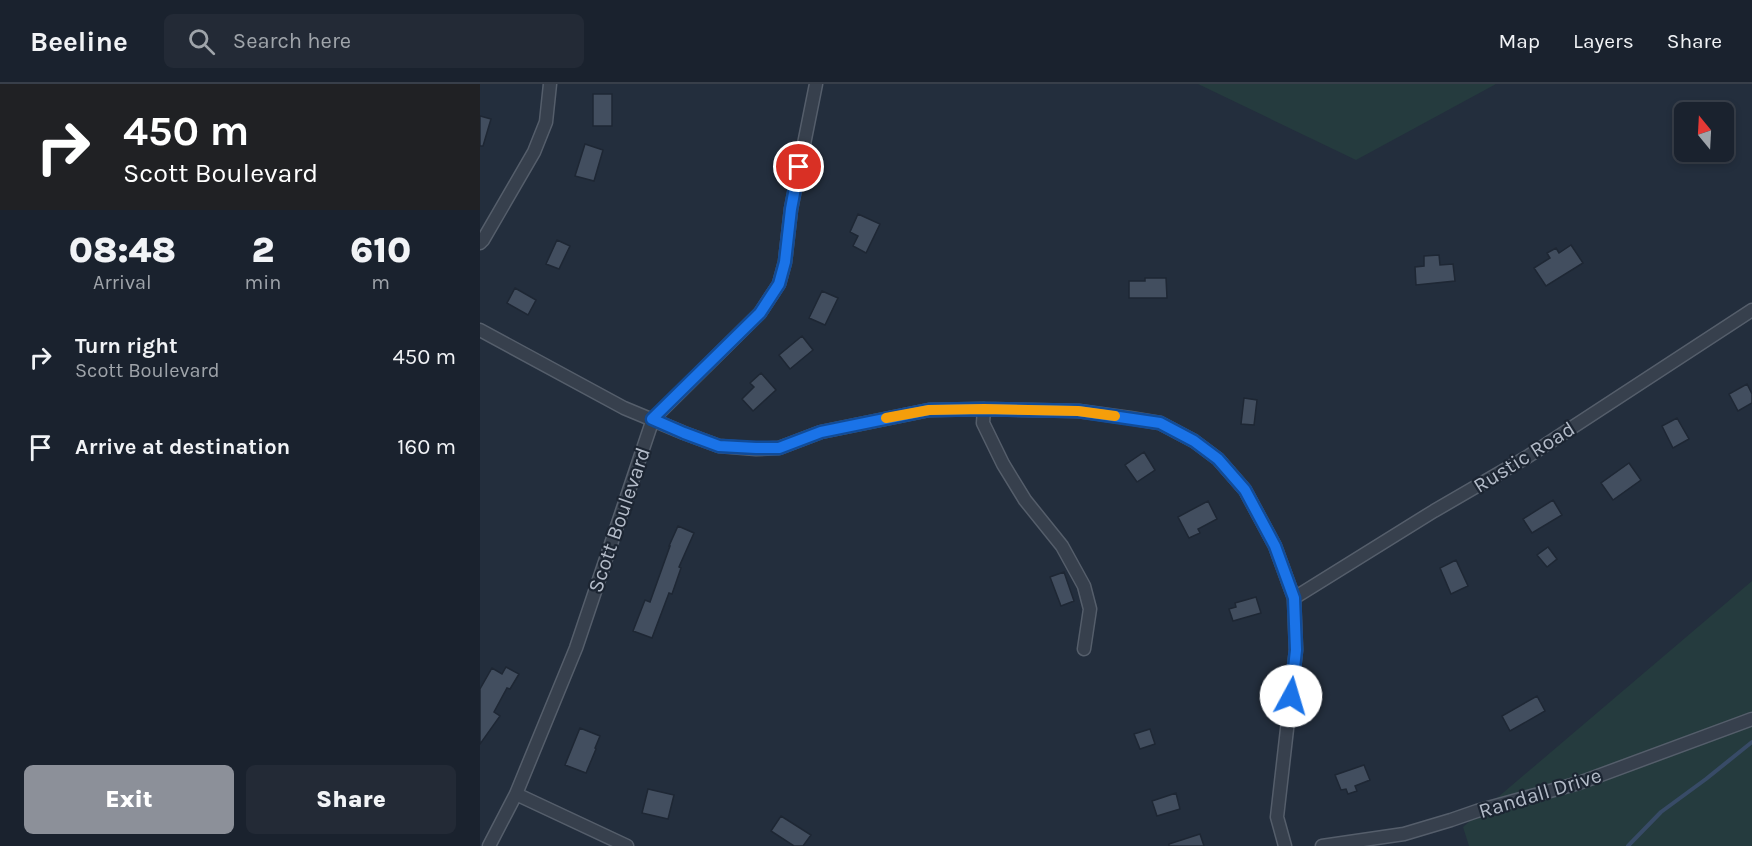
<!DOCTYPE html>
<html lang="en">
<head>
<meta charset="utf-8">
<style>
	:root { --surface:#1a222e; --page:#232a36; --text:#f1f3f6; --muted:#9fa4aa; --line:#383f4a; --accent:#8c9099 }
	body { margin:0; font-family:Karla,sans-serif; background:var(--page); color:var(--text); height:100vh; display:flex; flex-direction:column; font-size:22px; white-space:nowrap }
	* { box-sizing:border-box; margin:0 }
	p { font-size:20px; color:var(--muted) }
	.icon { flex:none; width:33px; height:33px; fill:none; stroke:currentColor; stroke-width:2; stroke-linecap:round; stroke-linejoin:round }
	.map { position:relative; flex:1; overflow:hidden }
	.drawer { display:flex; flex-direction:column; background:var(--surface); width:480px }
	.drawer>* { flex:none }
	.guide { background:#202124; color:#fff; overflow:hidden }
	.needle { width:39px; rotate:342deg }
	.fabs { position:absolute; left:1194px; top:18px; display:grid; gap:12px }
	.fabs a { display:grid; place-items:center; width:60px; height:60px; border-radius:9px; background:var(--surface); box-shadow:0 3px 9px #0003,0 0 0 2px var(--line); font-size:30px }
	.pin { position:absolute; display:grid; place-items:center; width:51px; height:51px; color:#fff; margin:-26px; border:3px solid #fff; border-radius:50%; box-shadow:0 2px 6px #0007 }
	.me { position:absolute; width:66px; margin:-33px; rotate:6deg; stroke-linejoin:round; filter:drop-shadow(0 0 4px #0008) }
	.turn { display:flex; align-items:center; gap:21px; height:126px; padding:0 24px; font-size:27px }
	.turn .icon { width:78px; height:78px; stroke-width:2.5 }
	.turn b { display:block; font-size:42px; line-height:51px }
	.eta { display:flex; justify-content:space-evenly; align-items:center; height:102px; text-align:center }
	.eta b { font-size:36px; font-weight:800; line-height:42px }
	.button { display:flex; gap:12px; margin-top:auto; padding:12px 24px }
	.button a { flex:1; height:69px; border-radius:9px; background:var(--accent); color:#fff; font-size:24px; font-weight:800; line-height:69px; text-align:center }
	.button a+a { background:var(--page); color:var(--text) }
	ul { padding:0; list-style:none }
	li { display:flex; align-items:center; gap:18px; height:90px; padding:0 24px }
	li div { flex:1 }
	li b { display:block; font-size:22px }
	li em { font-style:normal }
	header { display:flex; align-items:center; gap:36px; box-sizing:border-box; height:84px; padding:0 30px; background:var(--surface); border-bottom:2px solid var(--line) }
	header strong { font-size:28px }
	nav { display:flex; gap:33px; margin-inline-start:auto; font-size:21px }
	.search { width:420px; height:54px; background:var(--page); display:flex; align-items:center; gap:15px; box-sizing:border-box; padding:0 21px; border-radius:9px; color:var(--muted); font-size:22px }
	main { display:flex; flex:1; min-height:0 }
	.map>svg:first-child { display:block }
	.green { fill:#253b3e }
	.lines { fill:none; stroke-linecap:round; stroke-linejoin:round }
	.stream { stroke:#384b67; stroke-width:4 }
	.building { fill:#424e5f; stroke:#1e2734; stroke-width:1.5 }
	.street-casing { stroke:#555e6b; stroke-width:15 }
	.street { stroke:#37404d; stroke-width:12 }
	.route-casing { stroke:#114b97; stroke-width:15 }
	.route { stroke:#1a73e8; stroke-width:10 }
	.slow { stroke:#f59e0b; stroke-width:10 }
	.labels { text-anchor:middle; stroke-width:4.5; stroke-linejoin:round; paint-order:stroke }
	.street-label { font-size:21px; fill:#b3bbc8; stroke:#1c2532 }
</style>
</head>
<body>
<header>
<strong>Beeline</strong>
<div class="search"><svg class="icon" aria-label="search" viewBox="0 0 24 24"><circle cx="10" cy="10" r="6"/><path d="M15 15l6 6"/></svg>Search here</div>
<nav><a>Map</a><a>Layers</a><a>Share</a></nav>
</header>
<main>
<section class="drawer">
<div class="guide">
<div class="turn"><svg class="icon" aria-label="right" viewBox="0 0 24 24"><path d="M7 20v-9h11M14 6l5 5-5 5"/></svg><div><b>450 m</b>Scott Boulevard</div></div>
</div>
<div class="eta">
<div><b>08:48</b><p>Arrival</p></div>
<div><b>2</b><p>min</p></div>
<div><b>610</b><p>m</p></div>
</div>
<ul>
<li><svg class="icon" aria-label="right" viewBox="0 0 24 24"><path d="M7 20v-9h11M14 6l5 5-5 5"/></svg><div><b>Turn right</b><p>Scott Boulevard</p></div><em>450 m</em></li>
<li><svg class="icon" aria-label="arrive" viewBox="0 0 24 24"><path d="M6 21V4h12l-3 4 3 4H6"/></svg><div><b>Arrive at destination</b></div><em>160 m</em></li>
</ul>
<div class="button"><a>Exit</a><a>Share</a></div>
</section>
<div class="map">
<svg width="1272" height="762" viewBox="0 0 1272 762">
	<rect width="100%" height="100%" fill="#232e3d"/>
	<path class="green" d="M 718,0 L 1016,0 L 876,76 Z
		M 1272,497 L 1272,762 L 989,762 L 983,743 Z"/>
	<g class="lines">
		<path class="stream" d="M 1148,762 L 1181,728 L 1226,695 L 1272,658"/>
	</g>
	<path class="building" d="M 113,10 L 132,10 L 132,42 L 113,42 Z
		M 0,32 L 11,35 L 3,62 L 0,62 Z
		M 105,60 L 123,66 L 114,97 L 95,92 Z
		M 378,130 L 400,140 L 386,169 L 373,162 L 378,152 L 370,148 Z
		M 77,156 L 90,162 L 79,185 L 66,180 Z
		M 1091,161 L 1103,179 L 1066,202 L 1054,184 L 1070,174 L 1067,169 L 1076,164 L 1079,169 Z
		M 959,171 L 960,181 L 973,180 L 975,197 L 936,201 L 935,183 L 944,182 L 944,172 Z
		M 665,194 L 686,194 L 687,214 L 649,214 L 649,197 L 665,197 Z
		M 35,204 L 56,216 L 48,231 L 27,219 Z
		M 342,207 L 358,214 L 345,241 L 329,234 Z
		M 322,252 L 333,266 L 310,285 L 299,271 Z
		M 281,289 L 296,306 L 273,327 L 262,315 L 274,303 L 270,299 Z
		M 1267,300 L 1272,310 L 1272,319 L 1258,327 L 1249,310 Z
		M 764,314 L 777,316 L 774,341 L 761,340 Z
		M 1197,334 L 1209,355 L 1193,364 L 1182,342 Z
		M 664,368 L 675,386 L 657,398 L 645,381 Z
		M 1149,379 L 1161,396 L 1133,416 L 1121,399 Z
		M 1073,416 L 1082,431 L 1052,449 L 1043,435 Z
		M 728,417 L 737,435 L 718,445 L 720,449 L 709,454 L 698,433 Z
		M 198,442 L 214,449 L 199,483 L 201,484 L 192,510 L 189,509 L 172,554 L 153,547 L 165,516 L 170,518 L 190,462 L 189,462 Z
		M 1068,463 L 1077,475 L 1067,483 L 1057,471 Z
		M 976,476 L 988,502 L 971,510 L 960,484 Z
		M 584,488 L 594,517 L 581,522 L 570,493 Z
		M 776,513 L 781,529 L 753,537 L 749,525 L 756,523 L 755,519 Z
		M 26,583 L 39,590 L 30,605 L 27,604 L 14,628 L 20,632 L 0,660 L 0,605 L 12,584 L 22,590 Z
		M 1057,612 L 1065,627 L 1030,647 L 1022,632 Z
		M 100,644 L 120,652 L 115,664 L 116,665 L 106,689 L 85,681 Z
		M 670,645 L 675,660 L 660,665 L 654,650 Z
		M 884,681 L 890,696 L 875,702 L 877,707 L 868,710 L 866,705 L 861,706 L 855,691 Z
		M 168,705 L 194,711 L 188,735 L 162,729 Z
		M 696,709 L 700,725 L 677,732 L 672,717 Z
		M 301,732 L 331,751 L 323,762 L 314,762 L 291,747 Z
		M 720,750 L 724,762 L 689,762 L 689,760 Z"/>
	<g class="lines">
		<defs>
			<path id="street" d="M 0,159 L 3,156 L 54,68 L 66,38 L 70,0
				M 0,246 L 144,324 L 204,349 L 239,362 L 276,365 L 299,364 L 341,348 L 449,326 L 504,325 L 599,327 L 650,334 L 680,339 L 714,357 L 738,375 L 765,406 L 795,462 L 814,514 L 816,566 L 797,733 L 805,762
				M 504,325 L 503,339 L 523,380 L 545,416 L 582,462 L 604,502 L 610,525 L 604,565
				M 814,514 L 954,427 L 1047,373 L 1272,226
				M 36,710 L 147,762
				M 9,762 L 36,710 L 96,564 L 173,335 L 280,229 L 299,200 L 305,178 L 311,125 L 336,0
				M 842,762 L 924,750 L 971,736 L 997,727 L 1099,699 L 1272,635"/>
		</defs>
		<use href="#street" class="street-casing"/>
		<use href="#street" class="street"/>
	</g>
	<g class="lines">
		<defs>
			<path id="route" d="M 319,83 L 311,125 L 305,178 L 299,200 L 280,229 L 172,335 L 204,349 L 239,362 L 276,364 L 299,364 L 341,348 L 449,326 L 504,325 L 598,327 L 680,339 L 714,357 L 738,375 L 765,406 L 795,462 L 814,514 L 816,566 L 811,612"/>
		</defs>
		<use href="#route" class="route-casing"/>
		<use href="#route" class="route"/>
		<path class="slow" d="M 406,334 L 449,326 L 504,325 L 598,327 L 635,332"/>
	</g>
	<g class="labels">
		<g class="street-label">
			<text transform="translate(1044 373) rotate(-32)" y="7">Rustic Road</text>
			<text transform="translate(139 436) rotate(-71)" y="7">Scott Boulevard</text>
			<text transform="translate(1060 709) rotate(-17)" y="7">Randall Drive</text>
		</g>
	</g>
</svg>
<div class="fabs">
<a><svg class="needle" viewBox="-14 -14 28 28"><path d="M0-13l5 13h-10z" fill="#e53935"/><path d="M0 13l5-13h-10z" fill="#9fa4aa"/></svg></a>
</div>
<div class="pin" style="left:319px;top:83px;background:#d93025"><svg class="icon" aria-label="arrive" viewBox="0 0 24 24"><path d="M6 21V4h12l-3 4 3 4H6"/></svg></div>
<svg class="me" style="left:811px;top:612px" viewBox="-20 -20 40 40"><circle r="19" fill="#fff"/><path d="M0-13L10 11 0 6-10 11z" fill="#1a73e8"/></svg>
</div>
</main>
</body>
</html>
